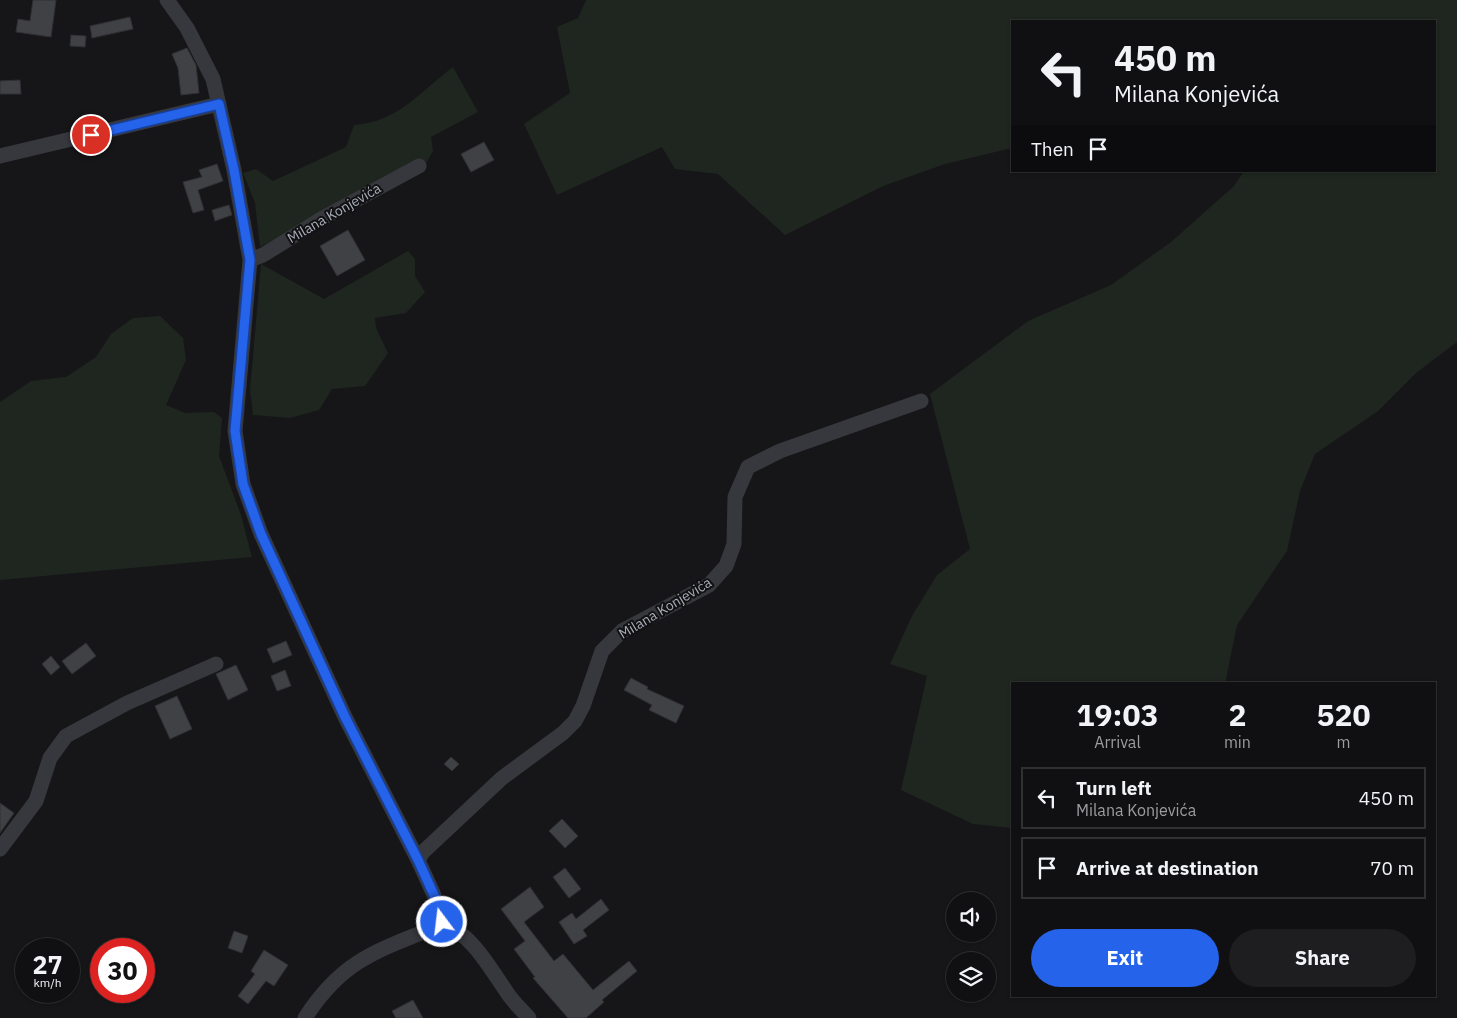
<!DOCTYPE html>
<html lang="en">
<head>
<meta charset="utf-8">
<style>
	:root { --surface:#101012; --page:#1e1e20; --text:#f1f3f6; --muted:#9c9d9f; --line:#303032; --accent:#2563eb }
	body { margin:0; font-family:"IBM Plex Sans",sans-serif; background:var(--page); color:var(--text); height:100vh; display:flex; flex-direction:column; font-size:19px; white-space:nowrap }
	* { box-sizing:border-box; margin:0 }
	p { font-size:16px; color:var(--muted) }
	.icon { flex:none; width:28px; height:28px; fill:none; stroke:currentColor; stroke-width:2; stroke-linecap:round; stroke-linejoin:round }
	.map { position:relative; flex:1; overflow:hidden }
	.details { position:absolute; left:1011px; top:682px; width:425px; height:315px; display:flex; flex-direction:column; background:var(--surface); border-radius:0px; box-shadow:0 1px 4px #0004,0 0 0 1px var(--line) }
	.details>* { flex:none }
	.top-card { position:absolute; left:1011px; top:20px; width:425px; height:152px; border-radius:0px; box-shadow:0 1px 4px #0004,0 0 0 1px var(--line); background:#101012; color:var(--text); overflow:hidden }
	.buttons { position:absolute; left:946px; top:892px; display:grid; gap:10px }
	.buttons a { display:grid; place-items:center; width:50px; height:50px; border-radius:50%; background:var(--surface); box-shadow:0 1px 4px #0004,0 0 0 1px var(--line); font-size:25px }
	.speed { position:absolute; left:15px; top:938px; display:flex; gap:10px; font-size:25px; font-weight:700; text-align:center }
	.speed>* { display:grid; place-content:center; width:65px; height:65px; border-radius:50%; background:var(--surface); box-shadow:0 1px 4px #0004,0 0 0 1px var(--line); line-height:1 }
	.speed small { font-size:12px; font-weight:400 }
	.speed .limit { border:8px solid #d22; background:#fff; color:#111 }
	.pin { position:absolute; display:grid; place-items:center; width:42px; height:42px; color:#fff; margin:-21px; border:2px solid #fff; border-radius:50%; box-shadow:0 1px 5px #0007 }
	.me { position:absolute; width:55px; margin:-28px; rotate:345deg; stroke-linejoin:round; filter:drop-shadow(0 0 4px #0008) }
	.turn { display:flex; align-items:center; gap:18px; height:105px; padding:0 20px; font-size:22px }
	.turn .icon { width:65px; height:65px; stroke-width:2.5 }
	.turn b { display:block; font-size:35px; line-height:42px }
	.then { display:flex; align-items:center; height:48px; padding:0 20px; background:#0003; gap:10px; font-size:19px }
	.eta { display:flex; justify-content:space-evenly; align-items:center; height:85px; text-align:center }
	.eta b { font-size:30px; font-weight:800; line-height:35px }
	.primary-button { display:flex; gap:10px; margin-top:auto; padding:10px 20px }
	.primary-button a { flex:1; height:58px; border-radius:30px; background:var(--accent); color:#fff; font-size:20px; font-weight:800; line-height:58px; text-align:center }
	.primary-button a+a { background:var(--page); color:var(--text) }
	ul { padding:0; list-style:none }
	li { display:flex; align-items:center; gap:15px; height:62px; margin:0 10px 8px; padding:0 10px; border:2px solid var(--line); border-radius:0px }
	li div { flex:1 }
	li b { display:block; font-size:19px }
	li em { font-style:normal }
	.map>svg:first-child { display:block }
	.green { fill:#1e261f }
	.building { fill:#404145; stroke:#303034 }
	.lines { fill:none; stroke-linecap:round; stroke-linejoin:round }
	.minor { stroke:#37383d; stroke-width:15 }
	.route-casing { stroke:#184099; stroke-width:12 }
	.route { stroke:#2563eb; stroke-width:9 }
	.labels { text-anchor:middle; stroke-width:4; stroke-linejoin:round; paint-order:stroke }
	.street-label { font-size:14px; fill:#a8adb8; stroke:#111113 }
</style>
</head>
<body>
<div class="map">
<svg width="1457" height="1018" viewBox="0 0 1457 1018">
	<rect width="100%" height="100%" fill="#161618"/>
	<path class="green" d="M 586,0 L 1457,0 L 1457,342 L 1416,373 L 1378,411 L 1315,454 L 1300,491 L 1287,551 L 1237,625 L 1225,684 L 1012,684 L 1012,828 L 973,824 L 901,790 L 927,676 L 890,664 L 912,616 L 937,575 L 970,549 L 930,394 L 1028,321 L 1111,285 L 1171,242 L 1234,186 L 1244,171 L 1435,171 L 1435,21 L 1012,21 L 1012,148 L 945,164 L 883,186 L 785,235 L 718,174 L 675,169 L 662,147 L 557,195 L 524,124 L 570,93 L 557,27 L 578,18 Z
		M 453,67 L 478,112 L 431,137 L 433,151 L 427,162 L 260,247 L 255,203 L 243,173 L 256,169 L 273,181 L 346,147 L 354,125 C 400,121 418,93 453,67 Z
		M 408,251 L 415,259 L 415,276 L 425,292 L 406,313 L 375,318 L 376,328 L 388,353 L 365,386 L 332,389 L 319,410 L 290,418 L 253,415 L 250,390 L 261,264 L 324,299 Z
		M 160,316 L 183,338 L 186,360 L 166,405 L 185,413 L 214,412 L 222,418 L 219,456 L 241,515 L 252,557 L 0,580 L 0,402 L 31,381 L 66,377 L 96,357 L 111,334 L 133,318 Z"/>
	<path class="building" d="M 33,0 L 56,0 L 51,37 L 16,32 L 18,19 L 30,21 Z
		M 130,17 L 133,29 L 92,38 L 90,26 Z
		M 71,35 L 86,36 L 85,47 L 70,46 Z
		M 187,48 L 196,65 L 199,93 L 181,95 L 178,68 L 172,54 Z
		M 20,80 L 21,94 L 0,94 L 0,81 Z
		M 484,142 L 494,160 L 471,172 L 461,154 Z
		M 217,164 L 223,181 L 198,190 L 204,210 L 193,213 L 183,182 L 202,177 L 199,170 Z
		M 229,205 L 232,215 L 215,221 L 212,210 Z
		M 348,230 L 365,260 L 337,276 L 320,246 Z
		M 286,641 L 292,655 L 273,663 L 267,649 Z
		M 86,643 L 96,656 L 72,674 L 62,661 Z
		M 51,656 L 60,667 L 51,675 L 42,664 Z
		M 236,665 L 248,690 L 228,700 L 216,674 Z
		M 285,670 L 291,686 L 277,691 L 271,676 Z
		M 631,678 L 648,687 L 647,689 L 684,706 L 676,723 L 649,710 L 652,705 L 624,690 Z
		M 177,696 L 192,729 L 170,739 L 155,706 Z
		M 451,757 L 459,764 L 452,771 L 444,764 Z
		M 0,803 L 14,813 L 0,833 Z
		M 562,819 L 578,836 L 565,848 L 549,831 Z
		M 565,868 L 581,889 L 569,898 L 553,877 Z
		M 530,887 L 544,907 L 524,922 L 554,961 L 563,954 L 593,990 L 629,961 L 637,971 L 602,1000 L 604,1002 L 586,1018 L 568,1018 L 533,978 L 535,977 L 514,949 L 525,941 L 501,909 Z
		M 601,899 L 609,910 L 583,930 L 587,936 L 574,944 L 559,922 L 572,913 L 576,919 Z
		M 234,931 L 248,936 L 242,953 L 228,948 Z
		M 264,950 L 288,965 L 274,986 L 266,981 L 248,1004 L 238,996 L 255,974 L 251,971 Z
		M 413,1000 L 423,1018 L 396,1018 L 392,1011 Z"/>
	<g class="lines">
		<path class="minor" d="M 167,0 L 187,28 L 213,79 L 234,170 L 250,260 L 235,431 L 243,484 L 261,534 L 345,717 L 418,860
			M 0,156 L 219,104
			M 250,260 L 263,255 L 321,219 L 419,166
			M 0,849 L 36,801 L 50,758 L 66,736 L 127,703 L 216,664
			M 442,922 C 472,935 488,965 506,991 C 512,1001 521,1009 529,1018
			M 305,1018 C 342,960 378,950 439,926 L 444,917 L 418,860 L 423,852 L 502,778 L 563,733 L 575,721 L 583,706 L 602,651 L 622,631 L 709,585 L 726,566 L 734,544 L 735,497 L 748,467 L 780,451 L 921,401"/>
	</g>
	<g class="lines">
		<defs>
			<path id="route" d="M 91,135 L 219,104 L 234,170 L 250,260 L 235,431 L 243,484 L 261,534 L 345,717 L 418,860 L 444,917 L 442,922"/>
		</defs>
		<use href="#route" class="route-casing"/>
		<use href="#route" class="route"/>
	</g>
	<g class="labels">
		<g class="street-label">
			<text transform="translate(334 213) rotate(-30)" y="5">Milana Konjevića</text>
			<text transform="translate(665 608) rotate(-31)" y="5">Milana Konjevića</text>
		</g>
	</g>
</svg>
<div class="buttons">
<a><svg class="icon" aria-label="sound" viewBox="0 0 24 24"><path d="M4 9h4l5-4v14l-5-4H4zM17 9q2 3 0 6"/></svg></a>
<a><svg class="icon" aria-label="layers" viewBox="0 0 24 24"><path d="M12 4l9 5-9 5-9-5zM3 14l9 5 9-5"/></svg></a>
</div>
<div class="speed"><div>27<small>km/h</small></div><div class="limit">30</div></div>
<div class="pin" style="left:91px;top:135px;background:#d93025"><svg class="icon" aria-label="arrive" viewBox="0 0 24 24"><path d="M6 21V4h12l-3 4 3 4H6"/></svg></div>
<svg class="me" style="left:442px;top:922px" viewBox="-20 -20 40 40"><circle r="17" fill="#2563eb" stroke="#fff" stroke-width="3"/><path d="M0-11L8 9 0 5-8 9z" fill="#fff"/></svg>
<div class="top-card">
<div class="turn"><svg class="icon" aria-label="left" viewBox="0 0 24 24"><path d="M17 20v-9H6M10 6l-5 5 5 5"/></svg><div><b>450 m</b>Milana Konjevića</div></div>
<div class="then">Then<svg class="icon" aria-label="arrive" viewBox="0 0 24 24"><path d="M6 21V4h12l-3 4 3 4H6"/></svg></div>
</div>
<section class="details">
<div class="eta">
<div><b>19:03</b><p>Arrival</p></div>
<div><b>2</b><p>min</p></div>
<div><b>520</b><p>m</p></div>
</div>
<ul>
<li><svg class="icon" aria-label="left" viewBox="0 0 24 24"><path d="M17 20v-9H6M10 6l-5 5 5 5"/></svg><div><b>Turn left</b><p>Milana Konjevića</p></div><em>450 m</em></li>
<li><svg class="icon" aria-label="arrive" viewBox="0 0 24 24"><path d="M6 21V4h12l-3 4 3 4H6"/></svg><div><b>Arrive at destination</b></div><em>70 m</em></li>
</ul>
<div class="primary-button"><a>Exit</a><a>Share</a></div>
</section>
</div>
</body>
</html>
